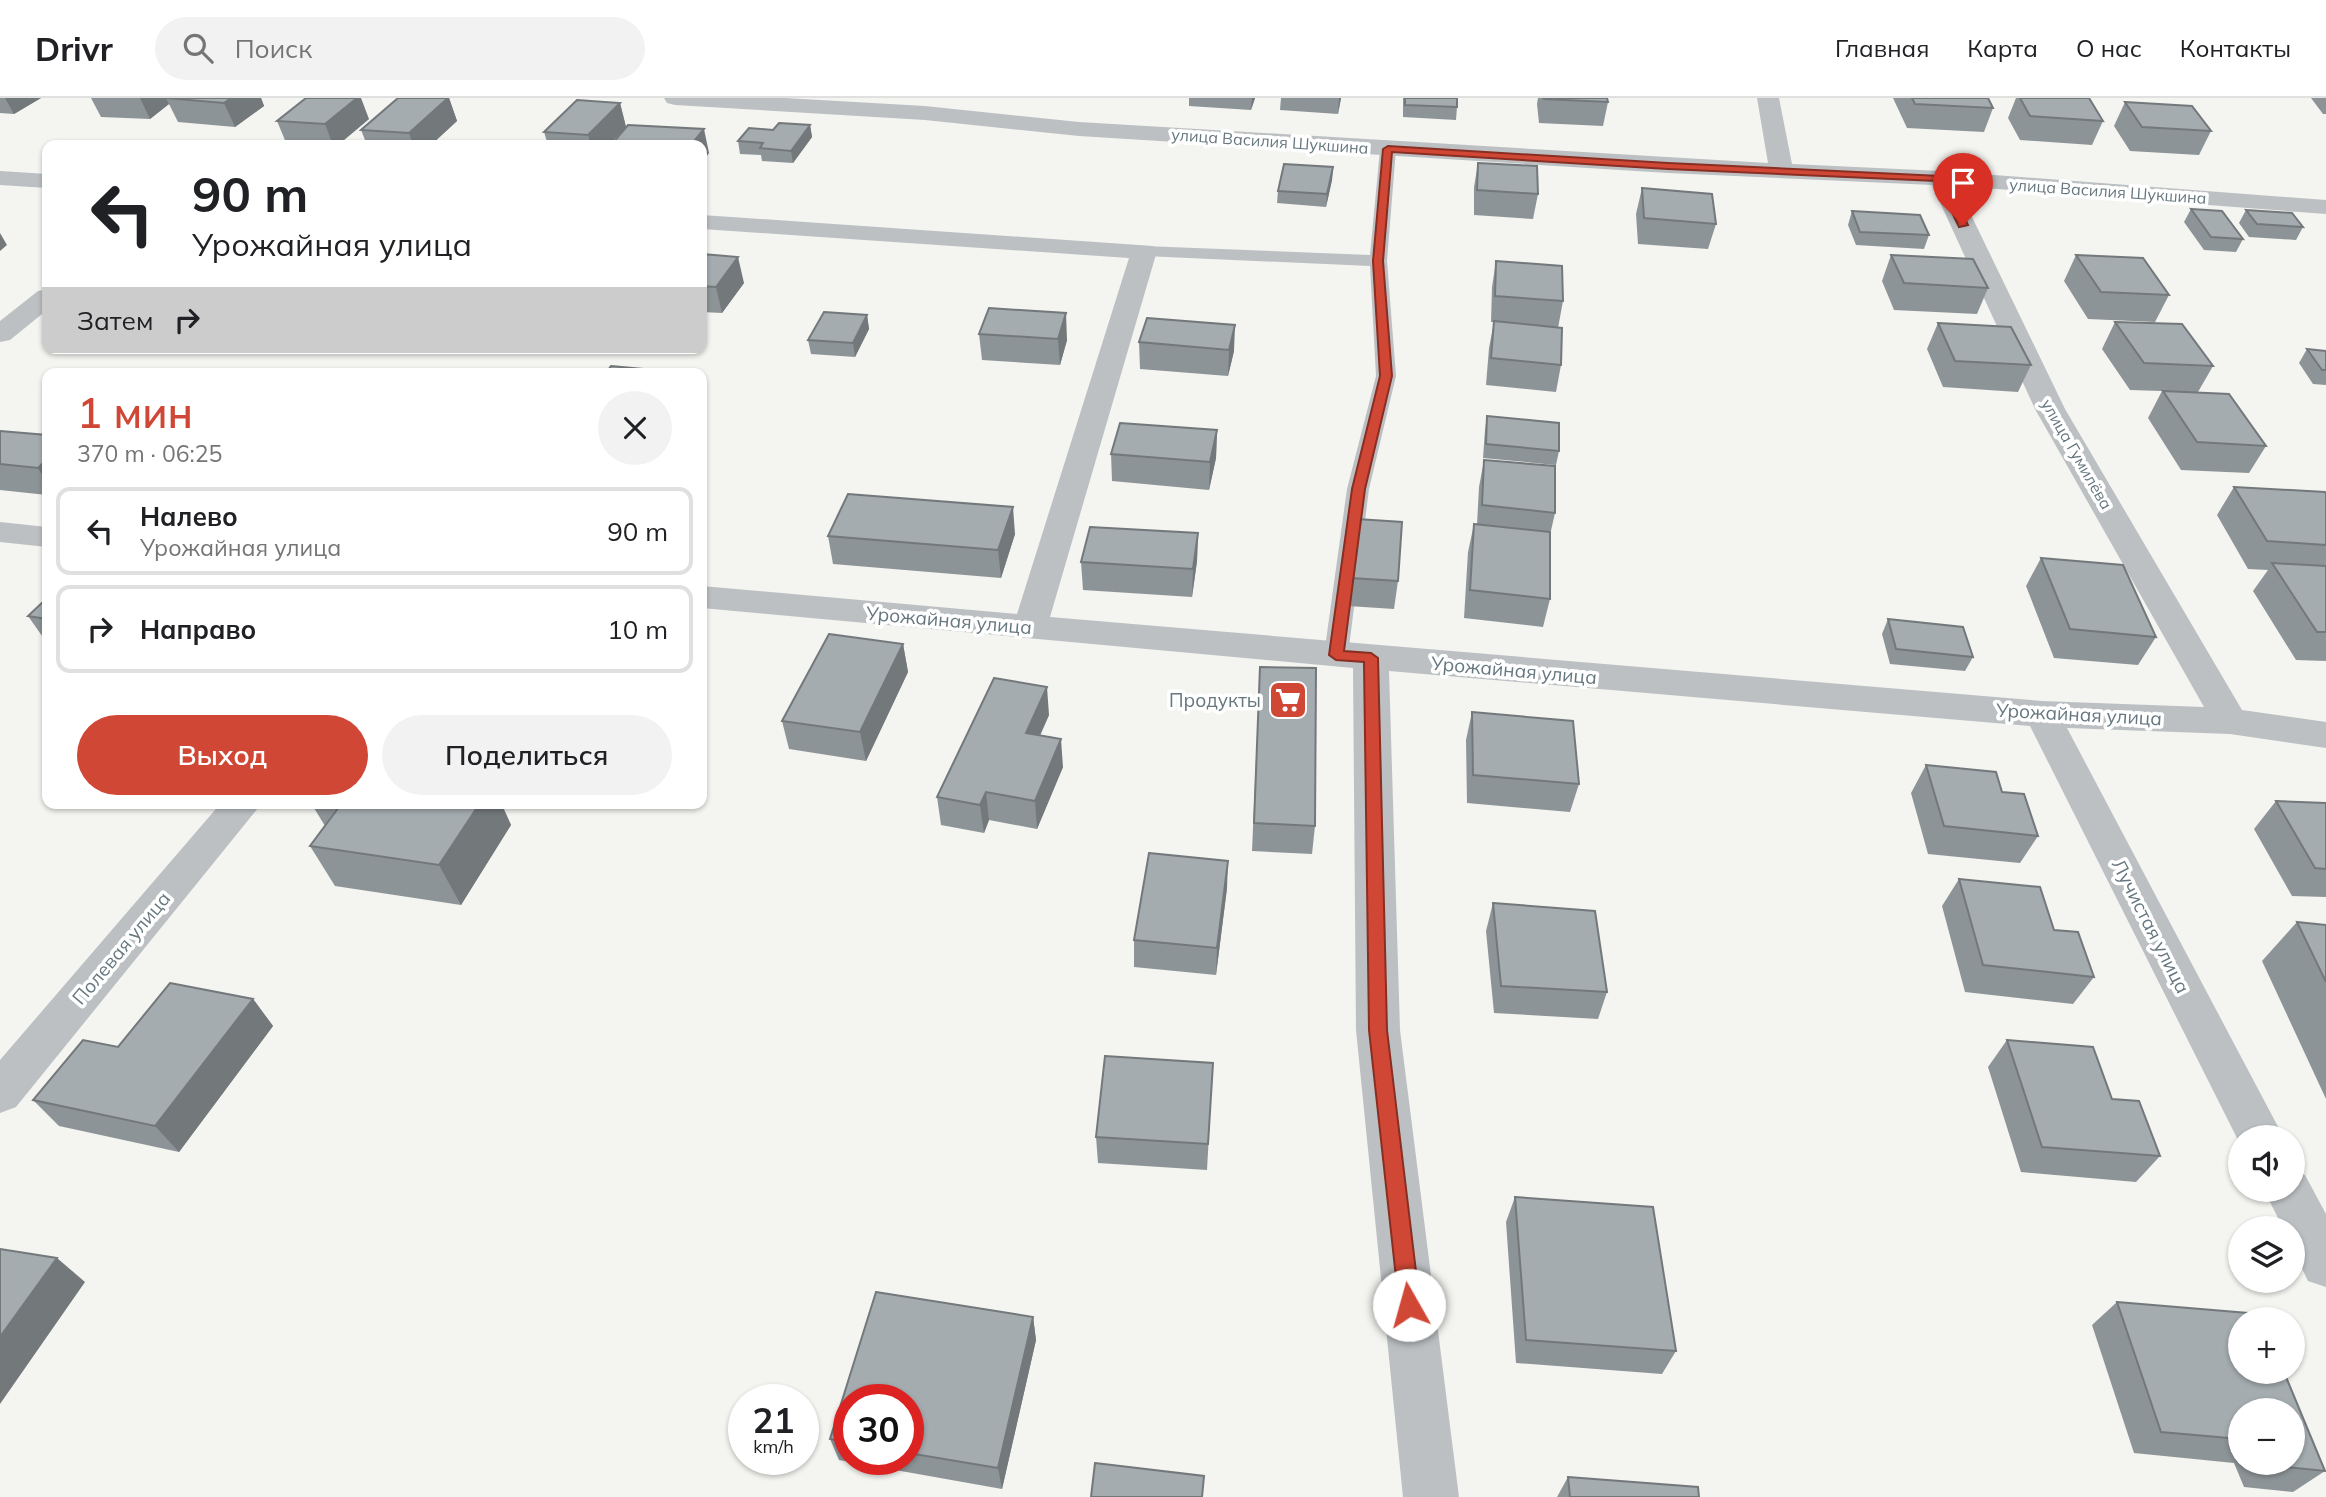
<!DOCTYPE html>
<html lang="ru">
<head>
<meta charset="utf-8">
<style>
	:root { --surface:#fff; --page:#f2f2f2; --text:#202124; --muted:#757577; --line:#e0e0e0; --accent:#d14735 }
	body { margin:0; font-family:Mulish,sans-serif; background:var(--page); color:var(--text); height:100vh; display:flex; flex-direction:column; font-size:26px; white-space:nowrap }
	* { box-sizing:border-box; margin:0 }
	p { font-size:23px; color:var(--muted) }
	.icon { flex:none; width:38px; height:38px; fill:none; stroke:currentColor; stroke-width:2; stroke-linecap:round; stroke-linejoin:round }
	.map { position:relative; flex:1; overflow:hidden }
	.side { position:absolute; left:42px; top:270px; width:665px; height:441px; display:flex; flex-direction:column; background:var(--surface); border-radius:14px; box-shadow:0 2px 5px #0004 }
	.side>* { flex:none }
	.guide { position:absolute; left:42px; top:42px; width:665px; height:214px; border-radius:14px; box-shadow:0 2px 5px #0004; background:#fff; color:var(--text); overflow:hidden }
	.controls { position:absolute; left:2228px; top:1027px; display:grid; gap:14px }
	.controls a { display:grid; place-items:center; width:77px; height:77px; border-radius:50%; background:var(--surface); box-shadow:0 2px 5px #0004; font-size:35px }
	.speed { position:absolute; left:728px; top:1286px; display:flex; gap:14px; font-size:35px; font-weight:700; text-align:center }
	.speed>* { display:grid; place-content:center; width:91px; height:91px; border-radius:50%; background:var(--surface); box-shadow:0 2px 5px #0004; line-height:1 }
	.speed small { font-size:18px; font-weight:400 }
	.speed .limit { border:10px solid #d22; background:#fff; color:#111 }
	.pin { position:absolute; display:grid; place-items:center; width:60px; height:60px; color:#fff; margin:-72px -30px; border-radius:50% 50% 50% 0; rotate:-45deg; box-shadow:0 0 7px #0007 }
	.pin .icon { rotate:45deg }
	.me { position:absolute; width:77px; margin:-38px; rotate:353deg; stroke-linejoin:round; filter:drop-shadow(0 0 5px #0008) }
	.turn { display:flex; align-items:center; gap:24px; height:147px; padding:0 35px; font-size:32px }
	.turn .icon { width:91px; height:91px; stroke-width:2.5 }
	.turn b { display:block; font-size:49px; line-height:60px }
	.then { display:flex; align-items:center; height:66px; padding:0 35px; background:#0003; gap:14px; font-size:26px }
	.round { display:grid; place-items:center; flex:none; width:74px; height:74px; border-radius:37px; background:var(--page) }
	.headline { display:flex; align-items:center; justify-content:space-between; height:119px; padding:0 35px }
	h1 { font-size:42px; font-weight:600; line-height:52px; color:var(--accent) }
	.button { display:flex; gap:14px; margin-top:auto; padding:14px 35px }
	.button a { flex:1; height:80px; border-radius:42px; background:var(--accent); color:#fff; font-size:28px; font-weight:600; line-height:80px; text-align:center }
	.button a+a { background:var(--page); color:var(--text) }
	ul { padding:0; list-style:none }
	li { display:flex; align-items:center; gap:21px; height:88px; margin:0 14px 10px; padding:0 21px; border:4px solid var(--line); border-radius:14px }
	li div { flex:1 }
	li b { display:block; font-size:26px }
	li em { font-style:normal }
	header { display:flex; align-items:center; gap:42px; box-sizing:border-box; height:98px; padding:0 35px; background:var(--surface); border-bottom:2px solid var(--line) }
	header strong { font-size:33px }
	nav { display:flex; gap:38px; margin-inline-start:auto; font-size:24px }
	.search { width:490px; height:63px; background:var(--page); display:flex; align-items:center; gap:18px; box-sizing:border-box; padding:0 24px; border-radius:38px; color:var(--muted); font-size:26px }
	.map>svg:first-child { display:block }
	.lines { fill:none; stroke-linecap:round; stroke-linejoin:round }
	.lane { fill:#bcc0c3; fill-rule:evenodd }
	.street { fill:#bcc0c3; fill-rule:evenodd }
	.wall { fill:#8d9497; fill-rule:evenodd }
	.shaded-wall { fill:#73787b }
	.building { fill:#a4acb0; stroke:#73787b; stroke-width:2 }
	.route { fill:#d14735; stroke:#882e22; stroke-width:2 }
	.labels { text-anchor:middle; stroke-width:7; stroke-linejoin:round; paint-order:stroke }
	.far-street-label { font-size:16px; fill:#66777f; stroke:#fff }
	.street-label { font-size:19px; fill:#66777f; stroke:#fff }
	.poi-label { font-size:19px; fill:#66777f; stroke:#fff; text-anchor:end }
</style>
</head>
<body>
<header>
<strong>Drivr</strong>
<div class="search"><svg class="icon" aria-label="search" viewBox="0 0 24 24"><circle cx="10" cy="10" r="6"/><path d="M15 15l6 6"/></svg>Поиск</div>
<nav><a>Главная</a><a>Карта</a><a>О нас</a><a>Контакты</a></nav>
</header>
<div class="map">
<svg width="2326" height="1399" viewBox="0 0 2326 1399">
	<rect width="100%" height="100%" fill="#f4f4f1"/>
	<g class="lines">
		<path class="lane" d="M 1388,46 L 1396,51 L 1387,163 L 1396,278 L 1369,391 L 1348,557 L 1344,563 L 1336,565 L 1328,563 L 1324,557 L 1347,391 L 1376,278 L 1370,168 L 1144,158 L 1135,153 L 1144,148 L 1370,157 L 1380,51 Z"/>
		<path class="street" d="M 664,0 L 785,0 L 925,8 L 1079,24 L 1768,65 L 1757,0 L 1779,0 L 1792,66 L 1941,73 L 2326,102 L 2326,116 L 1957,88 L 2065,311 L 2242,612 L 2326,624 L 2326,650 L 2230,636 L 2067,630 L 2284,1040 L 2240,1040 L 2240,1046 L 2030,628 L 1389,573 L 1400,932 L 1459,1399 L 1403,1399 L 1356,932 L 1353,570 L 702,510 L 702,488 L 1017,516 L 1129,160 L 702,131 L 702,117 L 1153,148 L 1157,153 L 1050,519 L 2042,603 L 2204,609 L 2035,311 L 1932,87 L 1668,75 L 1079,38 L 925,22 L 675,7 L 667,5 Z
			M 0,73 L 47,76 L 47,90 L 0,87 Z
			M 47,191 L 47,212 L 10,242 L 0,244 L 0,223 L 38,193 Z
			M 0,424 L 47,429 L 47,449 L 0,444 Z
			M 221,705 L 262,705 L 16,1009 L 0,1015 L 0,962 Z
			M 2292,1072 L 2305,1077 L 2326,1116 L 2326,1189 L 2308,1183 L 2292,1150 L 2292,1130 L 2283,1130 L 2264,1092 L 2292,1092 Z"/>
	</g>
	<path class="wall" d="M 0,0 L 41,0 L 14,16 L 0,15 Z
		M 91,0 L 261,0 L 264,8 L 235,29 L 178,24 L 169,6 L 150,21 L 101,19 Z
		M 398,0 L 449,0 L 457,23 L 431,47 L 367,47 L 361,32 Z
		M 1189,0 L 1255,0 L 1251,12 L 1189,8 Z
		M 1281,0 L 1341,0 L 1338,16 L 1280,12 Z
		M 1403,0 L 1457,0 L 1457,9 L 1456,22 L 1403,19 Z
		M 1538,0 L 1607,0 L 1608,4 L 1603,28 L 1539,25 L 1537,6 Z
		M 1893,0 L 1988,0 L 1993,10 L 1984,34 L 1907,30 Z
		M 2016,0 L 2086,0 L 2103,23 L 2092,47 L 2020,42 L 2008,20 Z
		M 2311,0 L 2326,0 L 2326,16 L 2323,16 Z
		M 2125,4 L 2211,33 L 2199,57 L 2130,53 L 2114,28 Z
		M 620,5 L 626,29 L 609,47 L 548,47 L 544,34 Z
		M 369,21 L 338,47 L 287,47 L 277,23 Z
		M 810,27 L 812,39 L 793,65 L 762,63 L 761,57 L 740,56 L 738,43 L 773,32 Z
		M 1478,65 L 1538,96 L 1533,121 L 1474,117 L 1474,89 Z
		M 1333,69 L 1332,82 L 1326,109 L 1277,105 L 1278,93 Z
		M 1642,90 L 1716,126 L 1708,151 L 1638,146 L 1636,116 Z
		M 2191,111 L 2243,141 L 2236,154 L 2204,152 L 2184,124 Z
		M 2246,112 L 2303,129 L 2296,142 L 2249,139 L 2239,125 Z
		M 1852,113 L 1929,137 L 1924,151 L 1856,147 L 1848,127 Z
		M 702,156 L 744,185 L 722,215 L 702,214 Z
		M 1891,157 L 1988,190 L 1977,216 L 1894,212 L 1882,183 Z
		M 2076,157 L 2169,197 L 2155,224 L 2088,221 L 2064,183 Z
		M 1496,163 L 1563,203 L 1558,230 L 1561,267 L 1556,294 L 1486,287 L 1489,250 L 1494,224 L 1491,224 L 1492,189 Z
		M 867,217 L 869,231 L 855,259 L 811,256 L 808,242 Z
		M 1147,220 L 1234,253 L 1228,278 L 1140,271 L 1139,244 Z
		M 2115,224 L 2213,268 L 2198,294 L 2266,348 L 2249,375 L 2181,372 L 2148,320 L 2162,293 L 2130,292 L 2102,251 Z
		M 1938,225 L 2031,267 L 2018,294 L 1943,289 L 1927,251 Z
		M 979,236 L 1067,242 L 1060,267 L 982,262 Z
		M 2307,251 L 2326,253 L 2326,287 L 2313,286 L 2299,265 Z
		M 1487,318 L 1559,353 L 1556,367 L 1483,360 L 1485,332 Z
		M 1217,332 L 1216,360 L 1209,392 L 1112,383 L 1111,356 Z
		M 0,333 L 47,337 L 47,397 L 0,392 Z
		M 1484,362 L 1555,415 L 1550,437 L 1550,501 L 1543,529 L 1464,520 L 1468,454 L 1474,426 L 1477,427 L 1479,389 Z
		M 2234,389 L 2326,395 L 2326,563 L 2296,562 L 2253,493 L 2268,472 L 2248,471 L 2217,417 Z
		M 1357,421 L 1398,483 L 1394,511 L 1348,508 Z
		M 1198,435 L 1197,463 L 1192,499 L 1083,492 L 1081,464 Z
		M 1015,436 L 1001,480 L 833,466 L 828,438 Z
		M 2041,460 L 2156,539 L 2138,567 L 2054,560 L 2026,488 Z
		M 47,500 L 47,545 L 28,518 Z
		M 1888,521 L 1973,559 L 1965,573 L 1890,566 L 1882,536 Z
		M 903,546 L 908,574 L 866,663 L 789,651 L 782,623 Z
		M 1260,569 L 1315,728 L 1312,756 L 1252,753 Z
		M 1472,614 L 1579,686 L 1570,714 L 1467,705 L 1466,642 Z
		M 1049,617 L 1040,638 L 1063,669 L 1037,731 L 989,722 L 984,735 L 941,727 L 937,699 Z
		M 1926,667 L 2002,694 L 2038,738 L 2020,765 L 1928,756 L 1911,695 Z
		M 2276,703 L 2326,705 L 2326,799 L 2292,798 L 2254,731 Z
		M 311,705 L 501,705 L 511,727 L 461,807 L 335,788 L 310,748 L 325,728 Z
		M 1959,781 L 2054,832 L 2094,879 L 2073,906 L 1965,894 L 1942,808 Z
		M 1227,790 L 1216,877 L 1134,869 L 1134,842 Z
		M 1493,805 L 1607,894 L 1598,921 L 1494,915 L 1486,833 Z
		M 2297,824 L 2326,827 L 2326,1001 L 2262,863 Z
		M 253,901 L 273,928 L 179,1054 L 59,1028 L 33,1002 L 118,949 Z
		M 2007,942 L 2112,1001 L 2160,1058 L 2136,1084 L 2021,1074 L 1988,969 Z
		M 1213,965 L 1207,1072 L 1098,1065 L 1096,1039 Z
		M 1515,1099 L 1676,1253 L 1662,1276 L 1516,1265 L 1506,1124 Z
		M 876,1194 L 1033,1219 L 1036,1242 L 1002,1391 L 839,1362 L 830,1341 ZM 849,1302 L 908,1302 L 908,1362 L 849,1362 Z
		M 2117,1204 L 2325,1373 L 2293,1394 L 2244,1389 L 2234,1365 L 2134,1355 L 2092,1227 ZM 2240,1312 L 2292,1365 L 2240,1365 Z
		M 1568,1379 L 1699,1399 L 1557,1399 Z"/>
	<path class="shaded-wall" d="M 5,0 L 41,0 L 14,16 Z
		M 140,0 L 178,0 L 166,0 L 169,6 L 150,21 Z
		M 231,0 L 261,0 L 264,8 L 235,29 L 224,5 Z
		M 357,0 L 361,0 L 369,21 L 338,47 L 333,47 L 325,26 Z
		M 448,0 L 449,0 L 457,23 L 431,47 L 413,47 L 409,35 Z
		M 1252,0 L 1255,0 L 1251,12 Z
		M 1339,0 L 1341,0 L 1338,16 Z
		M 620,5 L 626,29 L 609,47 L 591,47 L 588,37 Z
		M 810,27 L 812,39 L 793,65 L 791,53 Z
		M 704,31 L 709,55 L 702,65 L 702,47 L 691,47 Z
		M 1333,69 L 1332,82 L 1326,109 L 1327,96 Z
		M 0,135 L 7,147 L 0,153 Z
		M 738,159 L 744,185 L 722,215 L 716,189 Z
		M 1066,215 L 1067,242 L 1060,267 L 1058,241 Z
		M 867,217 L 869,231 L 855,259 L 853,245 Z
		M 1235,227 L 1234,253 L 1228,278 L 1229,252 Z
		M 702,283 L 707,303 L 702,310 Z
		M 1217,332 L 1216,360 L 1209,392 L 1210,364 Z
		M 47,361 L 47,385 L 38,370 Z
		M 1013,409 L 1015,436 L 1001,480 L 998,452 Z
		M 1198,435 L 1197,463 L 1192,499 L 1193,471 Z
		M 903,546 L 908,574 L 866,663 L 860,634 Z
		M 1047,589 L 1049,617 L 1028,663 L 1026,635 Z
		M 1061,641 L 1063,669 L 1037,731 L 1035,703 Z
		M 986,694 L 989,722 L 984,735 L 980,707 Z
		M 480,705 L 501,705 L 511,727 L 461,807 L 439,767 Z
		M 1228,763 L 1227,790 L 1216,877 L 1217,850 Z
		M 253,901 L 273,928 L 179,1054 L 155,1028 Z
		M 57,1160 L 85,1184 L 0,1306 L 0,1239 Z
		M 1033,1219 L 1036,1242 L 1002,1391 L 998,1370 Z"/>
	<path class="building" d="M 166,0 L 231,0 L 224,5 Z
		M 306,0 L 357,0 L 325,26 L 277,23 Z
		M 398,0 L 448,0 L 409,35 L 361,32 Z
		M 1405,0 L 1457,0 L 1457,9 L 1405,7 Z
		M 1543,0 L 1607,0 L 1608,4 L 1544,1 Z
		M 1912,0 L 1988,0 L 1993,10 L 1915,6 Z
		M 2020,0 L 2089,0 L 2103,23 L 2030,18 Z
		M 577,2 L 620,5 L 588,37 L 544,34 Z
		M 2125,4 L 2192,8 L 2211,33 L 2142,29 Z
		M 779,25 L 810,27 L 791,53 L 760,50 L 763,45 L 738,43 L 749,30 L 773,32 Z
		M 628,27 L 704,31 L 691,47 L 611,47 Z
		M 1478,65 L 1537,68 L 1538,96 L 1477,92 Z
		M 1284,66 L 1333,69 L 1327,96 L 1278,93 Z
		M 1642,90 L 1712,96 L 1716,126 L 1644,120 Z
		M 2191,111 L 2222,113 L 2243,141 L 2211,139 Z
		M 2246,112 L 2292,115 L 2303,129 L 2257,126 Z
		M 1852,113 L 1920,117 L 1929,137 L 1860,134 Z
		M 702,156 L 738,159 L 716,189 L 702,188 Z
		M 1891,157 L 1973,161 L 1988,190 L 1904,185 Z
		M 2076,157 L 2143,160 L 2169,197 L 2101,194 Z
		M 1496,163 L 1562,168 L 1563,203 L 1495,198 Z
		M 989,210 L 1066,215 L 1058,241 L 979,236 Z
		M 824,214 L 867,217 L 853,245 L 808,242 Z
		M 1147,220 L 1235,227 L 1229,252 L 1139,244 Z
		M 1494,223 L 1562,230 L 1561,267 L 1491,260 Z
		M 2115,224 L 2182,226 L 2213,268 L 2144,265 Z
		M 1938,225 L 2011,229 L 2031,267 L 1955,263 Z
		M 2307,251 L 2326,253 L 2326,272 L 2322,272 Z
		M 611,268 L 686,275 L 606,275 Z
		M 2163,293 L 2229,296 L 2266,348 L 2197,344 Z
		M 1487,318 L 1559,325 L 1559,353 L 1486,346 Z
		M 1120,325 L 1217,332 L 1210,364 L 1111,356 Z
		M 0,333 L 47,337 L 47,361 L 38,370 L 0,366 Z
		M 1484,362 L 1555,368 L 1555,415 L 1482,407 Z
		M 2234,389 L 2325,394 L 2326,395 L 2326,447 L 2267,443 Z
		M 848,396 L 1013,409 L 998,452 L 828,438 Z
		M 1357,421 L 1402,424 L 1398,483 L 1351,480 Z
		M 1474,426 L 1550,434 L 1550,501 L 1470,492 Z
		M 1090,429 L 1198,435 L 1193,471 L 1081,464 Z
		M 2041,460 L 2123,467 L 2156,539 L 2070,531 Z
		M 2272,465 L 2326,468 L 2326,534 L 2317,534 Z
		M 47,500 L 47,521 L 28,518 Z
		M 1888,521 L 1963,529 L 1973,559 L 1896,551 Z
		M 829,536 L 903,546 L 860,634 L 782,623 Z
		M 1260,569 L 1316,570 L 1315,728 L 1254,725 Z
		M 994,580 L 1047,589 L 1026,635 L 1061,641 L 1035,703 L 986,694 L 980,707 L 937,699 Z
		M 1472,614 L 1573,623 L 1579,686 L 1473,677 Z
		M 1926,667 L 1996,674 L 2002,694 L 2024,696 L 2038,738 L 1944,728 Z
		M 2276,703 L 2326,705 L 2326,771 L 2315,770 Z
		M 342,705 L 480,705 L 439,767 L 310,748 Z
		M 1149,755 L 1228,763 L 1217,850 L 1134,842 Z
		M 1959,781 L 2040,789 L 2054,832 L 2078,834 L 2094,879 L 1983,867 Z
		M 1493,805 L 1595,813 L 1607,894 L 1501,888 Z
		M 2297,824 L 2326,827 L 2326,884 Z
		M 170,885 L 253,901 L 155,1028 L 33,1002 L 83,942 L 118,949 Z
		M 2007,942 L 2093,949 L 2112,1001 L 2139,1003 L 2160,1058 L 2042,1049 Z
		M 1105,958 L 1213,965 L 1208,1046 L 1096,1039 Z
		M 1515,1099 L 1653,1109 L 1676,1253 L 1526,1242 Z
		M 0,1151 L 57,1160 L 0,1239 Z
		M 876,1194 L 1033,1219 L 998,1370 L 908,1355 L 908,1302 L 849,1302 L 849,1344 L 830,1341 Z
		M 2117,1204 L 2260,1216 L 2262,1222 L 2240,1222 L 2240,1274 L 2284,1274 L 2325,1373 L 2275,1368 L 2273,1365 L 2292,1365 L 2292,1312 L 2240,1312 L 2240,1341 L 2161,1334 Z
		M 1095,1365 L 1204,1378 L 1202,1399 L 1091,1399 Z
		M 1568,1379 L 1698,1389 L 1699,1399 L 1570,1399 Z"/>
	<path class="route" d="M 1388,48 L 1668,65 L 1941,78 L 1946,80 L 1968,127 L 1959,129 L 1937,83 L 1668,71 L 1392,54 L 1383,163 L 1392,278 L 1365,391 L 1344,553 L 1371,555 L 1378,560 L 1387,932 L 1420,1207 L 1417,1214 L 1409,1217 L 1402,1214 L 1399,1207 L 1369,932 L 1364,564 L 1336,562 L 1329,557 L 1352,391 L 1380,278 L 1373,163 L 1383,51 Z"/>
	<defs>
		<symbol id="supermarket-square" viewBox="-11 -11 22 22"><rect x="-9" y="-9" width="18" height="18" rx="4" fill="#d14735" stroke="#fff"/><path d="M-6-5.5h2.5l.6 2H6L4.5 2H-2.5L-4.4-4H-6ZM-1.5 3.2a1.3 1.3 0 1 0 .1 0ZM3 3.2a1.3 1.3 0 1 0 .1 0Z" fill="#fff"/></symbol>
	</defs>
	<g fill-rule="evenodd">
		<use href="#supermarket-square" x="1266" y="580" width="44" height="44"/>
	</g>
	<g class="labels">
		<g class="far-street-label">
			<text transform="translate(1270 43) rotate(4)" y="6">улица Василия Шукшина</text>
			<text transform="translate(2108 93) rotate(4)" y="6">улица Василия Шукшина</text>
			<text transform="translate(2077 356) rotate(60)" y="6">улица Гумилёва</text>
		</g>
		<g class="street-label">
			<text transform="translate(949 522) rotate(5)" y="7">Урожайная улица</text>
			<text transform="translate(1514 572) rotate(5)" y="7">Урожайная улица</text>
			<text transform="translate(2079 616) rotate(3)" y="7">Урожайная улица</text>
			<text transform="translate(2151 828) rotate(63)" y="7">Лучистая улица</text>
			<text transform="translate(121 850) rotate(-50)" y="7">Полевая улица</text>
		</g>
		<g class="poi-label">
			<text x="1261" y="609">Продукты</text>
		</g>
	</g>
</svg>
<div class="controls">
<a><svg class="icon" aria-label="sound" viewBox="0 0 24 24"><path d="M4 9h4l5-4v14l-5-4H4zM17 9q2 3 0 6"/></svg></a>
<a><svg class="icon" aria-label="layers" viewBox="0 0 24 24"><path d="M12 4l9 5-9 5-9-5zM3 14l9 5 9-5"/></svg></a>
<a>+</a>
<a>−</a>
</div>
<div class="speed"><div>21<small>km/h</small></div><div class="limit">30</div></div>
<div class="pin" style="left:1963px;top:127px;background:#d93025"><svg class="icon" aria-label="arrive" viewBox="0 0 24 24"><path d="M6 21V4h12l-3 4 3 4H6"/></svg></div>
<svg class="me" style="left:1409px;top:1207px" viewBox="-20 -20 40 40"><circle r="19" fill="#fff"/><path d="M0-13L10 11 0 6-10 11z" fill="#d14735"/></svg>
<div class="guide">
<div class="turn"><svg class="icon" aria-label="left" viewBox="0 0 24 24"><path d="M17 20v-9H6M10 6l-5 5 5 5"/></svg><div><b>90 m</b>Урожайная улица</div></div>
<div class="then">Затем<svg class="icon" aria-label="right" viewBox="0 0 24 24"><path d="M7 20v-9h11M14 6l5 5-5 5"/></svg></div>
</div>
<section class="side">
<div class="headline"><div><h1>1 мин</h1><p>370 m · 06:25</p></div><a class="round"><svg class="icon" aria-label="close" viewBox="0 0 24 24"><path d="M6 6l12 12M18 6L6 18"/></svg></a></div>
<ul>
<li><svg class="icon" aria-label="left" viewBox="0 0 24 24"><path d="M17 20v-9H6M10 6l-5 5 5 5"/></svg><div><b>Налево</b><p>Урожайная улица</p></div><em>90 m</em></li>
<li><svg class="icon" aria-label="right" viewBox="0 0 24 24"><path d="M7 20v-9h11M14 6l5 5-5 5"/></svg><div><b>Направо</b></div><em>10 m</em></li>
</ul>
<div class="button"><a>Выход</a><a>Поделиться</a></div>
</section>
</div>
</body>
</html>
